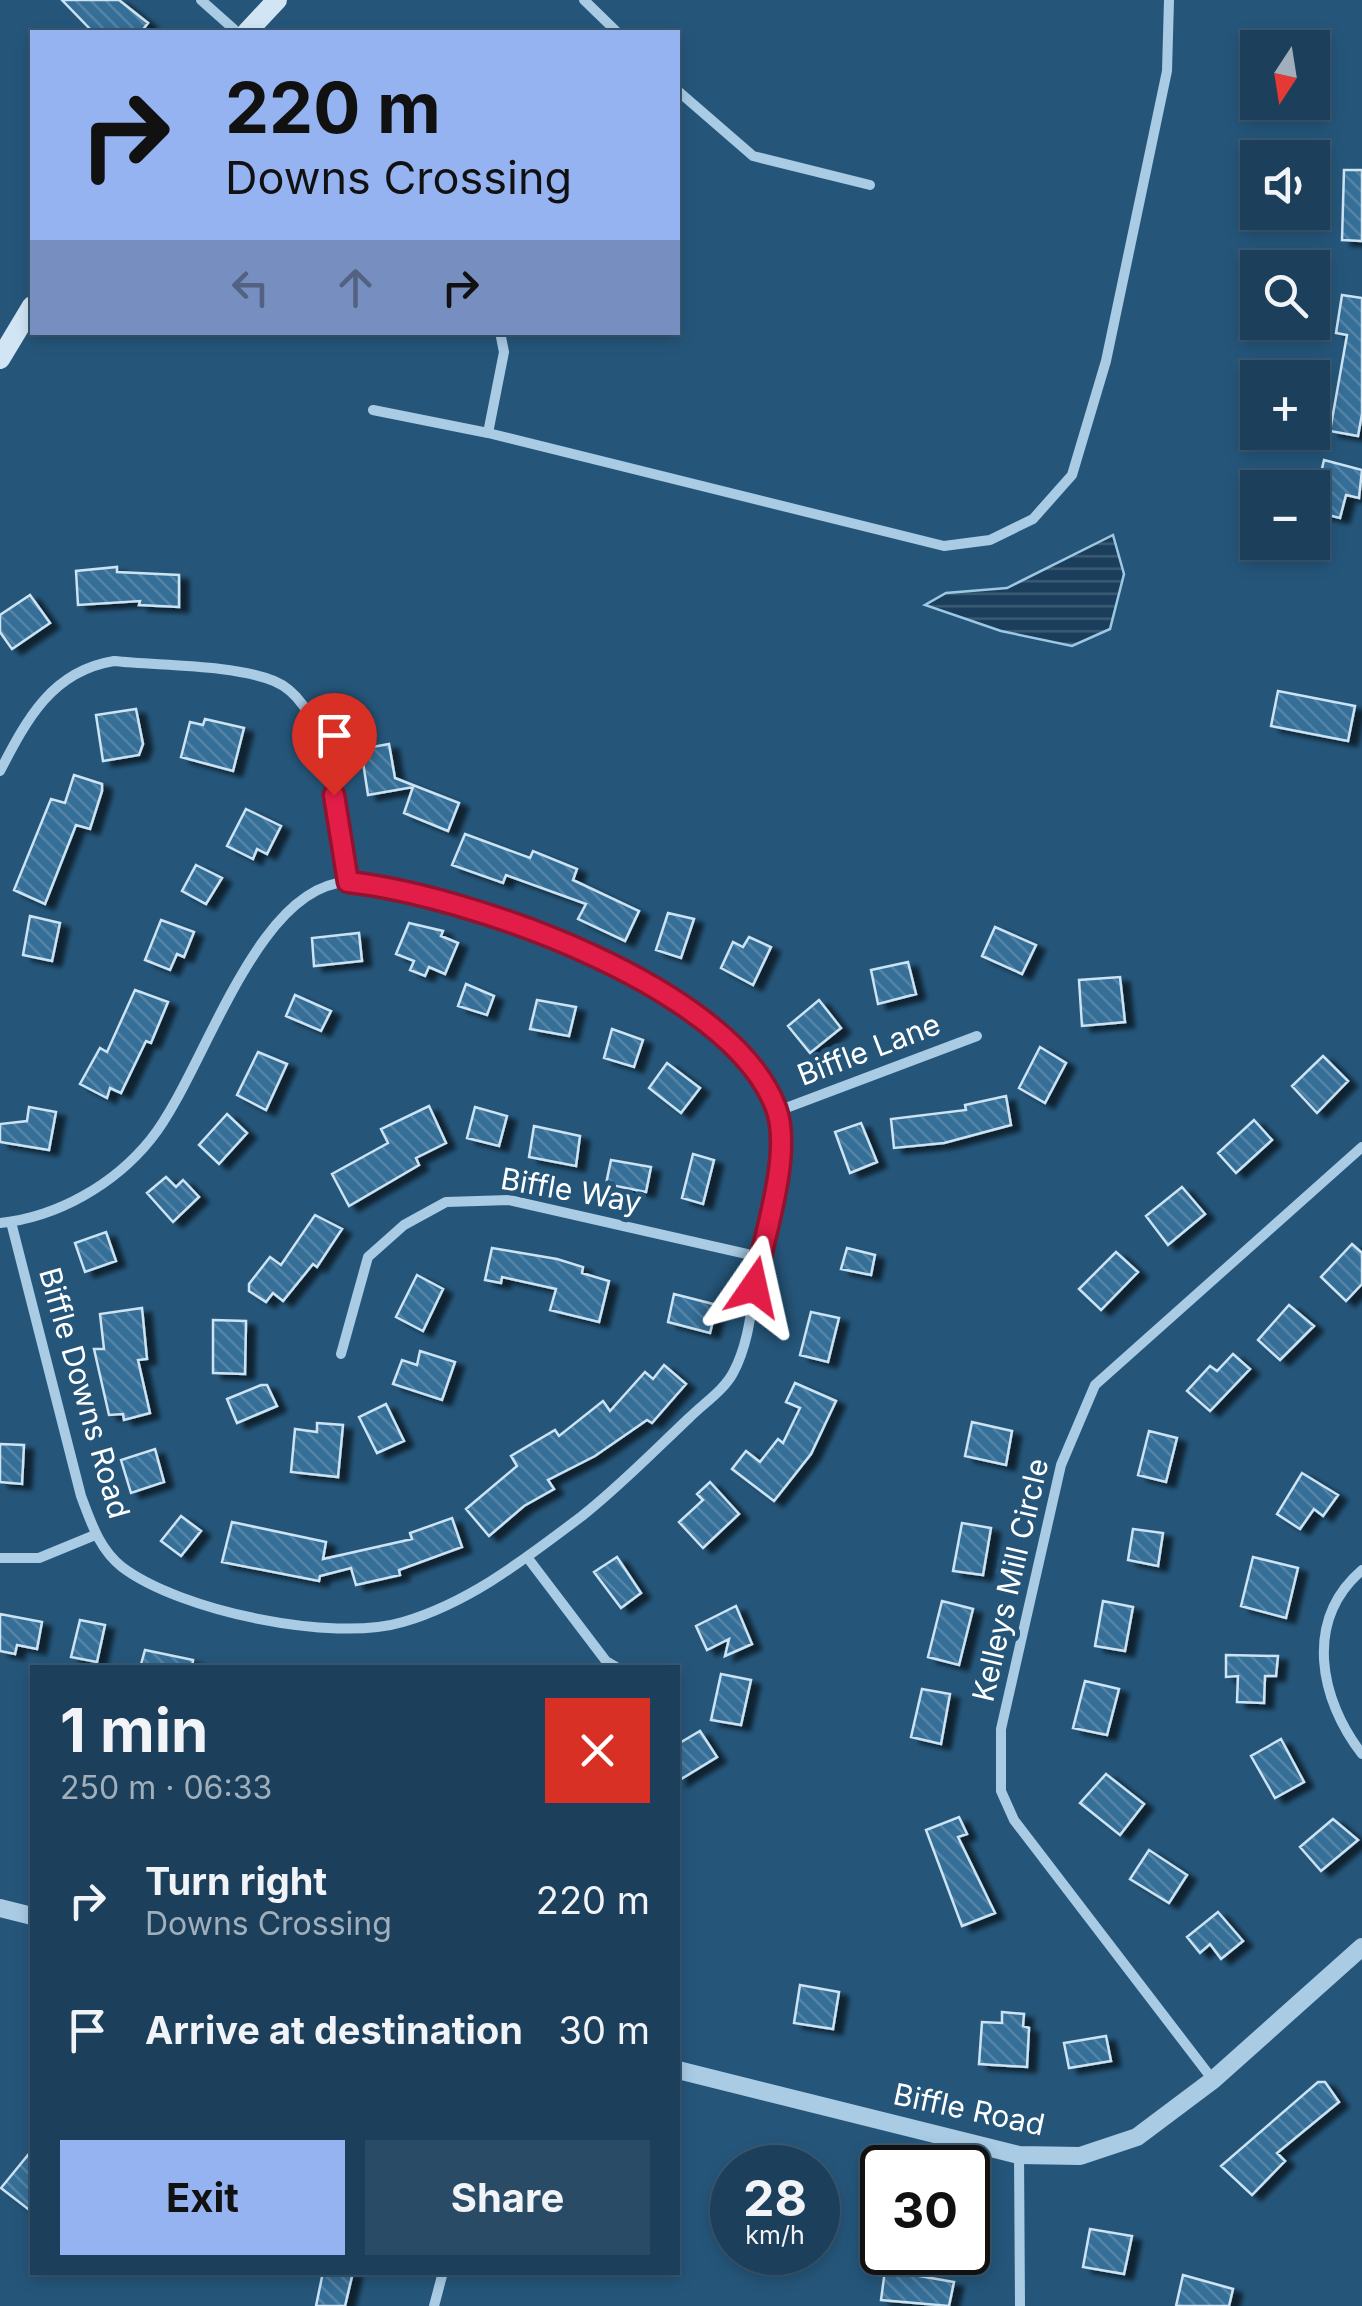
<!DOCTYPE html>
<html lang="en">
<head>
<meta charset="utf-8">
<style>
	:root { --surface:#1c405c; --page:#294b65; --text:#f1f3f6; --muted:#a0afbb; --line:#3a5972; --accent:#95b2f1 }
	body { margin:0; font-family:Inter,sans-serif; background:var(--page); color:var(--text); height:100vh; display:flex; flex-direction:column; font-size:38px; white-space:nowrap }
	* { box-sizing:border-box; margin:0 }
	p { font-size:32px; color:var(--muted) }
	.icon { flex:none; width:55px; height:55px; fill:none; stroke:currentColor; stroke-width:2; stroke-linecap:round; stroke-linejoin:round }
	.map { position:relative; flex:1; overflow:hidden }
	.sheet { position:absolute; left:30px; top:1665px; width:650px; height:610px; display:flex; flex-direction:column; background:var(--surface); border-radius:0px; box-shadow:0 5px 15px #0003,0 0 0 2px var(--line) }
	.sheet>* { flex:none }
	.guide { position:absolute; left:30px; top:30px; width:650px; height:305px; border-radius:0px; box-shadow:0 5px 15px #0003,0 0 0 2px var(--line); background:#95b2f1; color:#111; overflow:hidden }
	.needle { width:65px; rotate:192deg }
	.fabs { position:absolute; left:1240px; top:30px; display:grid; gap:20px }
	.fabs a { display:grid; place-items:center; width:90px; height:90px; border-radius:0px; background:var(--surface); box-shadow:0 5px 15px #0003,0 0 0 2px var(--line); font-size:50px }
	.speed { position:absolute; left:710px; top:2145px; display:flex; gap:20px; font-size:50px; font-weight:700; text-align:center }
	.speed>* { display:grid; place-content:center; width:130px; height:130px; border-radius:50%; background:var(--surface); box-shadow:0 5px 15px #0003,0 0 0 2px var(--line); line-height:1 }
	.speed small { font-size:25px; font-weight:400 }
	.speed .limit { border:5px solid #111; border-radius:15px; background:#fff; color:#111 }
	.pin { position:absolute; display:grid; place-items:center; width:85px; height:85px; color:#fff; margin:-102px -42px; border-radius:50% 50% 50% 0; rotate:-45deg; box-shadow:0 0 10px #0007 }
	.pin .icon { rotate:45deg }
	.me { position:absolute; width:110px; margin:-55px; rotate:11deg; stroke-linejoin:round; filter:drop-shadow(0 0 8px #0008) }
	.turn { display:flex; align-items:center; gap:35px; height:210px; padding:0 30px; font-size:45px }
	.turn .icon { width:130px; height:130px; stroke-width:2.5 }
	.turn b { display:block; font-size:70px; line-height:85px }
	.lanes { display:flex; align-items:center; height:95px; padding:0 30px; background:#0003; justify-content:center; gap:50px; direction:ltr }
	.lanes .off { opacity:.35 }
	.round { display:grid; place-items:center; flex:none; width:105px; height:105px; border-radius:0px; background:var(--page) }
	.summary { display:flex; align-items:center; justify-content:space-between; height:170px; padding:0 30px }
	h1 { font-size:60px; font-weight:700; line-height:75px }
	.button { display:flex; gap:20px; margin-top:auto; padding:20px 30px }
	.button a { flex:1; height:115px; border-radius:0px; background:var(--accent); color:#111; font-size:40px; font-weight:700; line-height:115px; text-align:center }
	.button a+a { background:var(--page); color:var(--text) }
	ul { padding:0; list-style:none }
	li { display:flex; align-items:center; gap:30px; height:130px; padding:0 30px }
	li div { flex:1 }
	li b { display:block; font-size:38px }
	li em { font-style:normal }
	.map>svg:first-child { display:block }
	.water { fill:url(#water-rules); stroke:#9dc8e4; stroke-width:2.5 }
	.building { fill:url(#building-back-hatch); stroke:#cbe3f3; stroke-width:2.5; filter:url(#shadow) }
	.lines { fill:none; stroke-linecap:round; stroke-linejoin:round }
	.minor { stroke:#a9cbe4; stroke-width:10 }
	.tertiary { stroke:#a9cbe4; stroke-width:18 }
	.secondary { stroke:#d1e5f4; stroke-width:20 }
	.route-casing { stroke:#92132f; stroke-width:25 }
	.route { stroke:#e11d48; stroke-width:18 }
	.labels { text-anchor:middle; stroke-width:10; stroke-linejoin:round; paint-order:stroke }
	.street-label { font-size:30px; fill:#fff; stroke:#25567a }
</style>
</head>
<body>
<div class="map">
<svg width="1362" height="2306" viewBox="0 0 1362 2306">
	<defs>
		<pattern id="water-rules" width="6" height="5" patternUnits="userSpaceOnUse" patternTransform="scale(2.5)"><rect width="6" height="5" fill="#1a3e5b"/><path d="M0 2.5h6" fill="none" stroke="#3c5b74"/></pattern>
		<pattern id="building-back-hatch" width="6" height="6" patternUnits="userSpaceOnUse" patternTransform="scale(2.5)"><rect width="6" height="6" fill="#366e97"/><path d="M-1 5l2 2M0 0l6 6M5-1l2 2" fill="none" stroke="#5484a7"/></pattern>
		<filter id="shadow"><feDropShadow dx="9" dy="5" stdDeviation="2.5" flood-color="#0009"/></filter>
	</defs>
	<rect width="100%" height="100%" fill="#25567a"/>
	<path class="water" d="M 1113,535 L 1124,574 L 1110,629 L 1072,646 L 1001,631 L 925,605 L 946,593 L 1007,588 Z"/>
	<path class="building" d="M 62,0 L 119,0 L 148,23 L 141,32 L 93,32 Z
		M 1344,170 L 1362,170 L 1362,241 L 1342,240 Z
		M 1342,295 L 1362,298 L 1362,414 L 1358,436 L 1330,431 L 1347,335 L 1336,333 Z
		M 1324,460 L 1362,470 L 1359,498 L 1346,495 L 1340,518 L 1312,511 Z
		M 117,567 L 117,572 L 179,575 L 179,607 L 139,605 L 140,601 L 78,605 L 76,571 Z
		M 30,595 L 50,623 L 12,649 L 0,632 L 0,615 Z
		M 1278,691 L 1355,706 L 1348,741 L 1271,726 Z
		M 136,709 L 143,744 L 139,755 L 103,761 L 96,715 Z
		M 205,719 L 244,728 L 233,771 L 181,757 L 190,722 L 203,725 Z
		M 389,744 L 395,778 L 459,803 L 448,831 L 404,813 L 413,787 L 368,795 L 361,749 Z
		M 74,775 L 102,784 L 102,791 L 90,829 L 76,825 L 45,904 L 14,890 L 51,799 L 65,803 Z
		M 246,809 L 281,826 L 267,854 L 257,849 L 253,859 L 227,846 Z
		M 465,834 L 530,858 L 533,851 L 577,869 L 573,880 L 639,911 L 625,941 L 578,919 L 586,904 L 506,875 L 503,883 L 452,865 Z
		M 196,865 L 222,878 L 206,904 L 182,891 Z
		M 668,913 L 694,919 L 681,958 L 656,950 Z
		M 30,916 L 60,923 L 52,961 L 23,955 Z
		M 161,920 L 194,932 L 184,957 L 177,954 L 170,970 L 145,960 Z
		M 409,923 L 443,931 L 441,936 L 458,943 L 445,974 L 429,967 L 425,976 L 410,970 L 414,961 L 396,954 Z
		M 995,927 L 1036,945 L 1022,974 L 982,956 Z
		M 359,933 L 362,961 L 314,966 L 312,938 Z
		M 749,937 L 771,947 L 753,985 L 721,968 L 733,942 L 743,947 Z
		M 908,962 L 916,994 L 878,1004 L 871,970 Z
		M 1120,977 L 1125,1022 L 1082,1026 L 1079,980 Z
		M 466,984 L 494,996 L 487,1015 L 458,1006 Z
		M 135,990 L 168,1002 L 151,1043 L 146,1041 L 121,1093 L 110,1088 L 107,1098 L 80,1084 L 100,1048 L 107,1052 Z
		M 295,995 L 331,1011 L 321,1031 L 286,1016 Z
		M 537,1000 L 576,1007 L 569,1036 L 530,1029 Z
		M 819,1000 L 841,1028 L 810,1053 L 788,1026 Z
		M 612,1029 L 643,1040 L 634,1067 L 604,1058 Z
		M 1040,1047 L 1066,1063 L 1045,1103 L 1019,1088 Z
		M 258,1052 L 287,1064 L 266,1110 L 237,1095 Z
		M 1323,1056 L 1348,1081 L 1317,1113 L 1292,1086 Z
		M 667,1063 L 700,1088 L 681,1113 L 649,1088 Z
		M 1006,1096 L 1011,1125 L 944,1143 L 894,1148 L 891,1119 L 966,1110 L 965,1105 Z
		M 429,1106 L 446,1143 L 416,1158 L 419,1165 L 349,1206 L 332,1174 L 388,1143 L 381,1129 Z
		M 29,1107 L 56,1112 L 49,1150 L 0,1142 L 0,1124 L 27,1121 Z
		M 475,1107 L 507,1116 L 499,1146 L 467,1138 Z
		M 227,1114 L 247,1133 L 219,1164 L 199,1145 Z
		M 1254,1120 L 1272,1140 L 1236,1173 L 1218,1153 Z
		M 861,1123 L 877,1162 L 850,1173 L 835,1132 Z
		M 534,1126 L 580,1136 L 576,1166 L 529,1157 Z
		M 693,1154 L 714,1160 L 703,1204 L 682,1198 Z
		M 611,1160 L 651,1167 L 646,1192 L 606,1184 Z
		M 166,1177 L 176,1187 L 183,1180 L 199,1197 L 173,1222 L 147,1193 Z
		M 1182,1187 L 1205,1214 L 1168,1245 L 1146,1216 Z
		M 315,1215 L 342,1229 L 317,1267 L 313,1264 L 283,1301 L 273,1293 L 266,1302 L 249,1291 L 249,1284 L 270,1257 L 281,1265 Z
		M 106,1232 L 116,1261 L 85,1272 L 75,1243 Z
		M 1352,1244 L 1362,1253 L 1362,1284 L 1346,1301 L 1321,1277 Z
		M 492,1248 L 557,1259 L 583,1267 L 582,1273 L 609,1281 L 599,1322 L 550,1310 L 556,1289 L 502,1277 L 501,1283 L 485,1280 Z
		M 847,1248 L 875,1255 L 871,1275 L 841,1269 Z
		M 1116,1252 L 1138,1272 L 1101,1310 L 1079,1289 Z
		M 417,1275 L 443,1289 L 423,1331 L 396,1317 Z
		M 674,1294 L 717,1305 L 710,1333 L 668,1322 Z
		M 1289,1305 L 1314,1326 L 1280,1360 L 1258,1340 Z
		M 142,1308 L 147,1359 L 138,1360 L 150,1413 L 124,1420 L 123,1414 L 109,1415 L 94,1349 L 104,1349 L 100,1314 Z
		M 811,1312 L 839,1318 L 828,1362 L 800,1355 Z
		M 213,1320 L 246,1321 L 245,1374 L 213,1373 Z
		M 420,1351 L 455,1362 L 442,1400 L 393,1384 L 402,1360 L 417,1365 Z
		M 1233,1354 L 1250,1369 L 1210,1411 L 1187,1391 L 1210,1366 L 1217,1371 Z
		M 664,1365 L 686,1384 L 652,1423 L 647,1420 L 595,1456 L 548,1480 L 554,1489 L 524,1506 L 489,1536 L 466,1509 L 517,1466 L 511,1456 L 555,1430 L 559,1436 L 603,1401 L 610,1411 L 645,1372 L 653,1379 Z
		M 795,1383 L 836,1401 L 811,1454 L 774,1501 L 732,1469 L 746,1451 L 760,1462 L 778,1439 L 783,1443 L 800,1408 L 786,1402 Z
		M 261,1385 L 267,1385 L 277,1406 L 237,1423 L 227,1399 Z
		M 386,1404 L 404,1441 L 377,1453 L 359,1417 Z
		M 972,1422 L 1012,1431 L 1006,1465 L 965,1456 Z
		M 317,1423 L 343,1425 L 338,1477 L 291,1472 L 295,1429 L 317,1432 Z
		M 1149,1431 L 1177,1438 L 1166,1482 L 1138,1475 Z
		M 0,1444 L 24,1445 L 22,1484 L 0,1482 Z
		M 155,1449 L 164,1482 L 131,1493 L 121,1460 Z
		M 1302,1473 L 1338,1495 L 1323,1516 L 1314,1509 L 1300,1529 L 1277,1514 Z
		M 710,1482 L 739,1514 L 703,1548 L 679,1522 L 703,1500 L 697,1494 Z
		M 181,1516 L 201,1531 L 181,1556 L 161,1541 Z
		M 452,1518 L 462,1547 L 399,1570 L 400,1575 L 356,1585 L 351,1568 L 320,1576 L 319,1581 L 222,1562 L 232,1522 L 326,1542 L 323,1559 L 412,1539 L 410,1533 Z
		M 962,1523 L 991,1528 L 983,1575 L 953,1571 Z
		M 1133,1529 L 1163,1533 L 1158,1566 L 1128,1560 Z
		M 617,1557 L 641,1593 L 621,1608 L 594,1572 Z
		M 1253,1557 L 1298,1568 L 1286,1618 L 1241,1606 Z
		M 942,1601 L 973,1609 L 959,1665 L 928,1657 Z
		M 1103,1601 L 1133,1607 L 1125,1651 L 1095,1646 Z
		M 736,1606 L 752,1644 L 725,1656 L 729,1639 L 707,1650 L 696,1626 Z
		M 0,1614 L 42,1622 L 37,1649 L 17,1645 L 15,1654 L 0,1651 Z
		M 80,1620 L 105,1625 L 97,1662 L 71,1657 Z
		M 145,1650 L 193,1660 L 192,1668 L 140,1668 Z
		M 1226,1655 L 1278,1656 L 1276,1676 L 1265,1676 L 1264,1703 L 1237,1702 L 1238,1676 L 1226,1677 Z
		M 721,1674 L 751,1680 L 741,1725 L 711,1720 Z
		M 1085,1681 L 1119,1689 L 1107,1735 L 1073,1728 Z
		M 922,1689 L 950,1694 L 941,1744 L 911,1737 Z
		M 700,1731 L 717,1757 L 678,1781 L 678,1744 Z
		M 1281,1739 L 1304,1782 L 1275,1798 L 1251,1756 Z
		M 1106,1774 L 1144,1804 L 1120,1835 L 1080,1803 Z
		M 959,1817 L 967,1834 L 958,1837 L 995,1913 L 962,1926 L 926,1830 Z
		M 1333,1819 L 1358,1840 L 1321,1871 L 1300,1847 Z
		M 1149,1850 L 1187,1875 L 1169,1903 L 1130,1879 Z
		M 1218,1912 L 1243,1941 L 1221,1959 L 1210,1944 L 1200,1953 L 1187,1937 Z
		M 800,1985 L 839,1992 L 833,2029 L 794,2023 Z
		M 1002,2012 L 1024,2014 L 1023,2026 L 1029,2028 L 1027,2067 L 979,2064 L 982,2022 L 1002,2023 Z
		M 1106,2036 L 1111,2061 L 1069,2068 L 1064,2043 Z
		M 1318,2082 L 1325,2082 L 1339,2102 L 1277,2153 L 1285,2161 L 1252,2195 L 1221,2166 Z
		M 32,2150 L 32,2212 L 1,2188 Z
		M 1090,2229 L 1132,2236 L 1124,2274 L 1083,2267 Z
		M 885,2270 L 954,2282 L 949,2306 L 881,2300 Z
		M 323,2272 L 353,2272 L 345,2306 L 316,2306 Z
		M 1183,2275 L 1233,2289 L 1229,2306 L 1176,2306 Z"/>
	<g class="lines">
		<path class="minor" d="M 201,0 L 237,32
			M 584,0 L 617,32
			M 678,91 L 753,156 L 870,185
			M 373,410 L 488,433 L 944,546 L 990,540 L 1033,519 L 1072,475 L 1106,361 L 1167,71 L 1169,0
			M 488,433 L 504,352 L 500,332
			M 0,771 C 27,719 52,671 114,661 C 160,666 232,664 274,681 C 333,705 339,827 348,882
			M 778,1111 L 977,1036
			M 0,1223 C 58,1217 115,1184 151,1139 C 203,1075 255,886 347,882 C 422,879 499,917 566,946 C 642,980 721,1015 767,1088 C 781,1112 781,1142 778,1169 C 775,1200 765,1231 759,1261 C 752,1298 751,1340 733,1373 C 724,1390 703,1404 690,1417 C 654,1451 620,1486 582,1516 C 526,1558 471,1602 403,1622 C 333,1643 180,1611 122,1567 C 99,1549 91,1522 81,1496 L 11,1222
			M 341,1354 L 368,1257 L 404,1225 L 446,1202 L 509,1200 L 760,1257
			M 527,1557 L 606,1661 L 618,1668
			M 0,1558 L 39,1558 L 95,1535
			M 1362,1570 C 1303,1621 1320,1700 1362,1754
			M 1213,2080 L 1014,1820 L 1001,1791 L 1001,1729 L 1061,1465 L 1095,1385 L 1362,1147
			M 1019,2155 L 1020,2306
			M 434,2306 L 443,2272"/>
		<path class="tertiary" d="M 0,1908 L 32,1916
			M 678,2070 L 1019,2155 L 1080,2156 L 1137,2137 L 1213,2080 L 1362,1947"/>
		<path class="secondary" d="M 247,32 L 277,0
			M 0,359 L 32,306"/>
	</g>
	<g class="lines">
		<defs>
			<path id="route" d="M 334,795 L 348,882 C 467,895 731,986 776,1108 C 793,1153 763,1239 754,1287"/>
		</defs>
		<use href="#route" class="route-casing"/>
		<use href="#route" class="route"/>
	</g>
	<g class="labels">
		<g class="street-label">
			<text transform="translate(869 1050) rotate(-21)" y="10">Biffle Lane</text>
			<text transform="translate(571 1191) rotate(10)" y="10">Biffle Way</text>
			<text transform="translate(84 1393) rotate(74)" y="10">Biffle Downs Road</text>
			<text transform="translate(1011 1580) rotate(-77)" y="10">Kelleys Mill Circle</text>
			<text transform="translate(969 2110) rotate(12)" y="10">Biffle Road</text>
		</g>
	</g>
</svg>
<div class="fabs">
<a><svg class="needle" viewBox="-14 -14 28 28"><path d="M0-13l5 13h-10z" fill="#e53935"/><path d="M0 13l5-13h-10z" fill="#a0afbb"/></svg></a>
<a><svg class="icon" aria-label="sound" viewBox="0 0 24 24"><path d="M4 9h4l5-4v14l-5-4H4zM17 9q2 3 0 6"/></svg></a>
<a><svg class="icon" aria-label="search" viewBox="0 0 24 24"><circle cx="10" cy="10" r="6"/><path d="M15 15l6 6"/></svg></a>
<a>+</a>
<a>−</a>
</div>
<div class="speed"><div>28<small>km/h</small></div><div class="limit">30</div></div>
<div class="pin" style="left:334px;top:795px;background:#d93025"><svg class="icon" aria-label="arrive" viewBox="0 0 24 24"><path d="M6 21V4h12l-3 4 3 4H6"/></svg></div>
<svg class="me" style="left:754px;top:1287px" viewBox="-20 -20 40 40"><path d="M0-17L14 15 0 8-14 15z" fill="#e11d48" stroke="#fff" stroke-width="4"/></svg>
<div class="guide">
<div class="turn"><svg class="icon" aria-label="right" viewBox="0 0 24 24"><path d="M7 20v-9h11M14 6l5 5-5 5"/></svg><div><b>220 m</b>Downs Crossing</div></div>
<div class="lanes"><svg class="icon off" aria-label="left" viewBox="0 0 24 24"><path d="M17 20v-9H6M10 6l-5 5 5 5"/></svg><svg class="icon off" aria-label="ahead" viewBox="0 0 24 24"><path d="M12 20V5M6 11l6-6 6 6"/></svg><svg class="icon" aria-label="right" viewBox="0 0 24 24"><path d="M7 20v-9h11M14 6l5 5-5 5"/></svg></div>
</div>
<section class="sheet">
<div class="summary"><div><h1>1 min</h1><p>250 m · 06:33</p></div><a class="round" style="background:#d93025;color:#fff"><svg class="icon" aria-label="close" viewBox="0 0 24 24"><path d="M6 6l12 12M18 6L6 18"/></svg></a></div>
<ul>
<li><svg class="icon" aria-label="right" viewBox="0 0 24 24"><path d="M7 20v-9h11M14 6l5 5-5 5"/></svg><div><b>Turn right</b><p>Downs Crossing</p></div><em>220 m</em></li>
<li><svg class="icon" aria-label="arrive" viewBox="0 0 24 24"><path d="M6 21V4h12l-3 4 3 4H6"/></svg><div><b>Arrive at destination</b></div><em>30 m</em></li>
</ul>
<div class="button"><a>Exit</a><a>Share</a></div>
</section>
</div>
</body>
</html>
